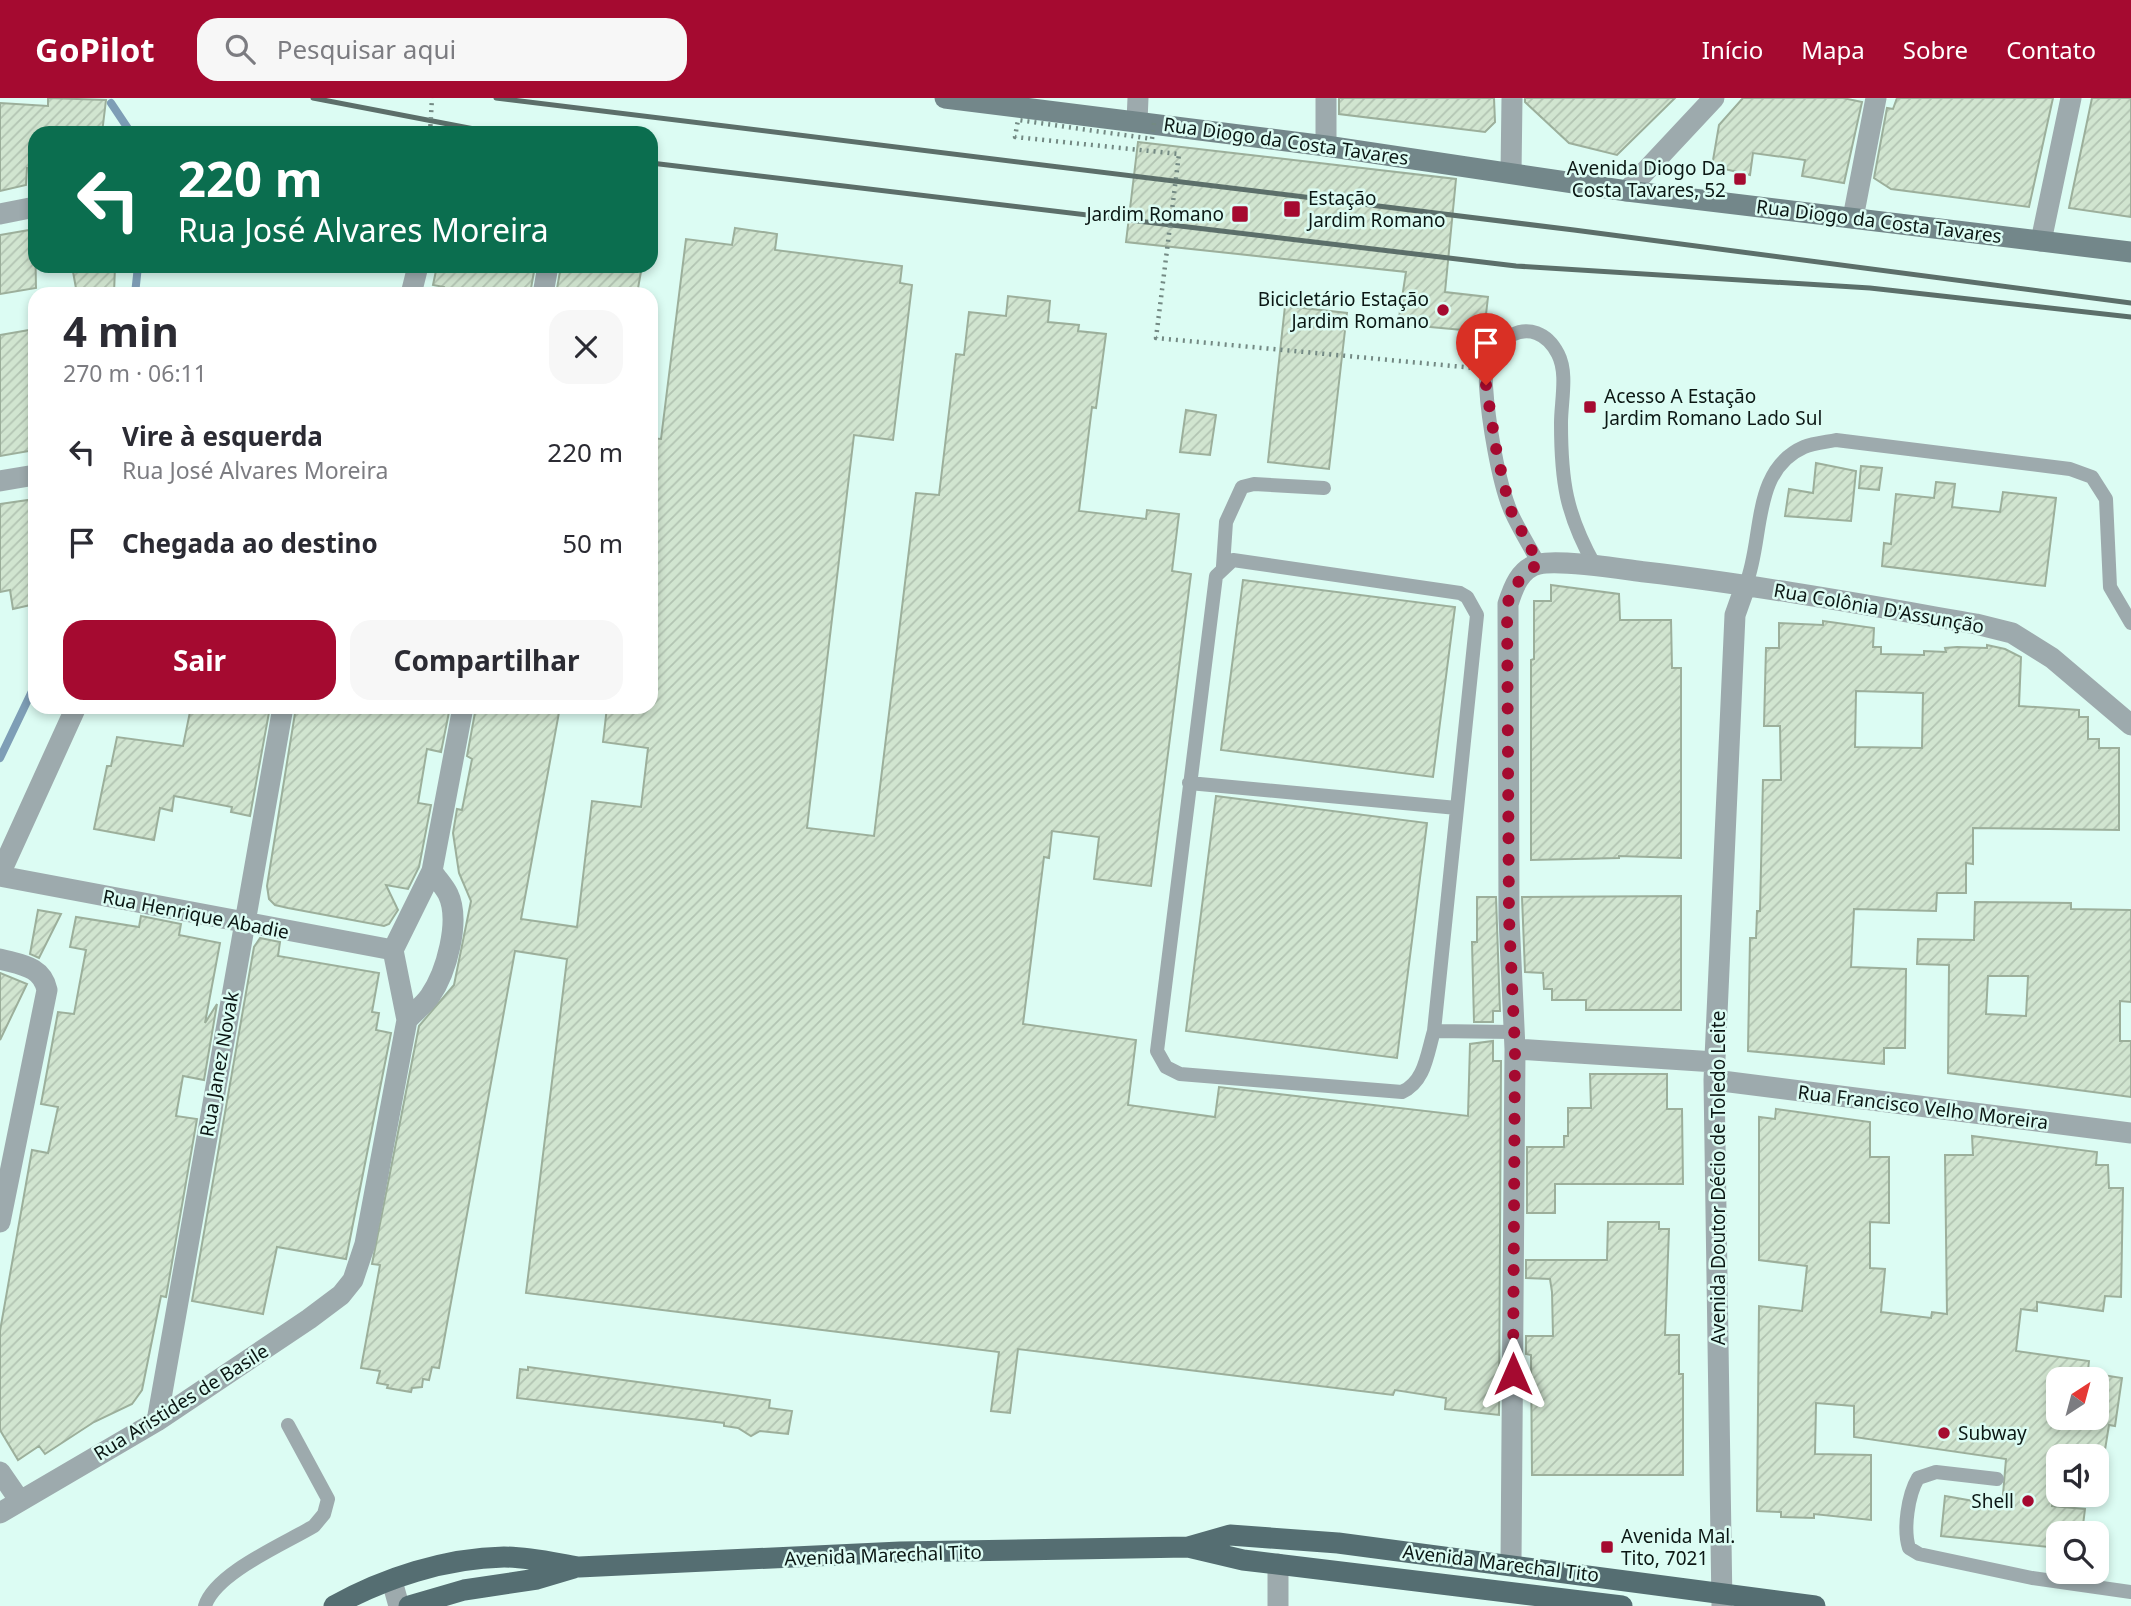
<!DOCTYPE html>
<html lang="pt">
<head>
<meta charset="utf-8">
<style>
	:root { --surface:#fff; --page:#f7f7f7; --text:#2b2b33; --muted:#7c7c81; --accent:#a50a30 }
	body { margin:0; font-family:"Noto Sans",sans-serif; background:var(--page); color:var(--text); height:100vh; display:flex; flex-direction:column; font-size:26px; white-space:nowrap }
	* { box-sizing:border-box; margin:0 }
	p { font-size:23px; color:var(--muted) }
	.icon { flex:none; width:38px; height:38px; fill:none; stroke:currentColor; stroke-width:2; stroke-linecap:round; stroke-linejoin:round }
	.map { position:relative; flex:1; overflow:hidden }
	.details { position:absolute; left:28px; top:189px; width:630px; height:427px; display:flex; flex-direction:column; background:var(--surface); border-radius:21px; box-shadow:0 4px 10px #0003 }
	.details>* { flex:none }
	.banner { position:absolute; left:28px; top:28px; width:630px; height:147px; border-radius:21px; box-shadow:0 4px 10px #0003; background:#0b6e4f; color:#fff; overflow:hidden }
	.needle { width:46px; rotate:36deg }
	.controls { position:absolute; left:2046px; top:1269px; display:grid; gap:14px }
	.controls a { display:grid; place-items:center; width:63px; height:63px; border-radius:14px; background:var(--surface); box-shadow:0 4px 10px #0003; font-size:35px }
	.pin { position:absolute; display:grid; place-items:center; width:60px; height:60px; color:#fff; margin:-72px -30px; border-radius:50% 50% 50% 0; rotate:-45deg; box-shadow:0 0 7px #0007 }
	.pin .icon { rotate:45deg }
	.me { position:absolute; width:77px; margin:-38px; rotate:0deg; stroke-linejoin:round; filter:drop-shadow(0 0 5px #0008) }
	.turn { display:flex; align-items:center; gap:24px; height:147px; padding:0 35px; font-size:32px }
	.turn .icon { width:91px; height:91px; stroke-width:2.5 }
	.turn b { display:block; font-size:49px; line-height:60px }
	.round { display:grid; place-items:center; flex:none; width:74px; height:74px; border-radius:21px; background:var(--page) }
	.summary { display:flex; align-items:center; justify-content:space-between; height:119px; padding:0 35px }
	h1 { font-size:42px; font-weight:700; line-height:52px }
	.action { display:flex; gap:14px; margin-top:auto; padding:14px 35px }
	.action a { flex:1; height:80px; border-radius:21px; background:var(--accent); color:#fff; font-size:28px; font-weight:700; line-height:80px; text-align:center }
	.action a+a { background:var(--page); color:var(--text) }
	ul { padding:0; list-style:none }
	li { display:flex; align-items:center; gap:21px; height:91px; padding:0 35px }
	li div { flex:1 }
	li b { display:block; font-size:26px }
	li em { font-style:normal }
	header { display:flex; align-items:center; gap:42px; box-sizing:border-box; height:98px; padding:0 35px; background:var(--accent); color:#fff }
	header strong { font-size:33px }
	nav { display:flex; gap:38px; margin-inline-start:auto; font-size:24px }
	.search { width:490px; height:63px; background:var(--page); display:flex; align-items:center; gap:18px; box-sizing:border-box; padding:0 24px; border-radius:21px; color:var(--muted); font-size:26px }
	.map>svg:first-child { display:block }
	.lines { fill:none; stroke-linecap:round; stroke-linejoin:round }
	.stream { stroke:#7e9eb6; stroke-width:8 }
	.building { fill:url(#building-hatch); stroke:#9caf9b; stroke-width:2; fill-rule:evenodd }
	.lane { stroke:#9daaad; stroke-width:14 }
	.street { stroke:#9daaad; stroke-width:21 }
	.secondary { stroke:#73878a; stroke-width:21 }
	.primary { stroke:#556e72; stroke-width:21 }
	.rail { stroke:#5c6f6a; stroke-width:5 }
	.path-bridge { stroke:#738983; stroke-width:4.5; stroke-dasharray:2 5; stroke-linecap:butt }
	.route { stroke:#a50a30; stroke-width:12; stroke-dasharray:0 21.6 }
	.poi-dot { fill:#a50a30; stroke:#dcfcf3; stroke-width:2.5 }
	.labels { text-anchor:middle; stroke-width:5; stroke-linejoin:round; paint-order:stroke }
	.street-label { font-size:19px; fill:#0b1714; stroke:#dcfcf3 }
	.poi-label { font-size:19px; fill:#0b1714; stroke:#dcfcf3; text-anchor:end }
</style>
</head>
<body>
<header>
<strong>GoPilot</strong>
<div class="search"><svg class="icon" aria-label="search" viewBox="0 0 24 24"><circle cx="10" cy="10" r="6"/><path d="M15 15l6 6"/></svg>Pesquisar aqui</div>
<nav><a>Início</a><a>Mapa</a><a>Sobre</a><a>Contato</a></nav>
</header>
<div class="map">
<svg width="2131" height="1508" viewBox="0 0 2131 1508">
	<defs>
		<pattern id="building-hatch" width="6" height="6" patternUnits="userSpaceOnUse" patternTransform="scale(1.75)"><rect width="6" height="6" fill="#d1e5d0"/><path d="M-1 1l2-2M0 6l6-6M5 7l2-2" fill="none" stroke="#b2c4b2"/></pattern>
	</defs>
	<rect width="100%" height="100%" fill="#dcfcf3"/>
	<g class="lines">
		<path class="stream" d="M 111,5 L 131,35
			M 135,196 L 138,168
			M 0,660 L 35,587"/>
	</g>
	<path class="building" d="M 48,0 L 106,2 L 102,35 L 35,35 L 35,70 L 27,70 L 26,87 L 0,93 L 0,5 L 48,8 Z
		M 1339,0 L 1494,0 L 1495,24 L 1485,34 L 1339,16 Z
		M 1525,0 L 1675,0 L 1617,57 L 1569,45 L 1525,4 Z
		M 1743,0 L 1843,0 L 1862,4 L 1844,85 L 1802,78 L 1805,62 L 1753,55 L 1750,77 L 1712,68 L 1719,27 Z
		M 1897,0 L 2053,0 L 2029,109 L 1891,91 L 1874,80 L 1887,10 L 1893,11 Z
		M 2092,0 L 2131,0 L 2131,119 L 2069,110 Z
		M 1138,44 L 1456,81 L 1445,194 L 1488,199 L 1484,234 L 1398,226 L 1406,174 L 1126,144 Z
		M 735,130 L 777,136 L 775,152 L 902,168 L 900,185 L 912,187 L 893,342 L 854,337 L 807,730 L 874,738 L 916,395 L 939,397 L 956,256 L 964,257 L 969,214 L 1006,218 L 1008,198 L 1050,203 L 1048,224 L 1079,227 L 1078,233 L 1106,236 L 1096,310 L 1092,309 L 1079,413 L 1146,421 L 1147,412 L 1179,416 L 1172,473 L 1191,476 L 1151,788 L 1094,781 L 1099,739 L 1052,733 L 1049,760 L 1044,759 L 1023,926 L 1136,942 L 1128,1007 L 1215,1019 L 1219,989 L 1468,1018 L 1470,946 L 1493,943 L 1493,963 L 1501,963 L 1499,1317 L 1445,1311 L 1446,1300 L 1395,1292 L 1393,1297 L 1018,1251 L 1010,1315 L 991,1313 L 999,1254 L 526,1195 L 567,861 L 515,853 L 439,1270 L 432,1269 L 429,1282 L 423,1281 L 422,1289 L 412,1290 L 411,1294 L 387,1290 L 388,1287 L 377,1285 L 380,1273 L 361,1270 L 380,1167 L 372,1166 L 419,928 L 454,887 L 471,803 L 459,775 L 453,735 L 457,711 L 462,712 L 472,661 L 467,658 L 476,609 L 560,609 L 521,821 L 577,829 L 592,703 L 641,709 L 648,650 L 603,644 L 607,609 L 651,609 L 651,340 L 661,341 L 686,141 L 732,147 Z
		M 35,131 L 36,190 L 0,196 L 0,137 Z
		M 72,168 L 115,168 L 114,196 L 77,196 Z
		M 437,168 L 535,168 L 530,196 L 443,196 L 444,189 L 433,187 Z
		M 561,168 L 642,168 L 637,196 L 556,196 Z
		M 1285,208 L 1347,215 L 1329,371 L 1268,364 Z
		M 35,231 L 35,352 L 0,358 L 0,237 Z
		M 1186,312 L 1216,317 L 1210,357 L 1180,354 Z
		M 1816,365 L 1856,373 L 1851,423 L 1785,418 L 1789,391 L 1813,395 Z
		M 1861,368 L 1882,370 L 1879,392 L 1859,390 Z
		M 1936,384 L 1955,386 L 1952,409 L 2000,414 L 2003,394 L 2056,400 L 2045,488 L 1882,468 L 1884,445 L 1891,446 L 1896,396 L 1934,400 Z
		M 35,401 L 35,458 L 29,459 L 35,506 L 13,511 L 10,492 L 0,494 L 0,406 Z
		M 1243,482 L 1455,509 L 1433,679 L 1221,652 Z
		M 1551,487 L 1619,496 L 1620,522 L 1671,522 L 1672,570 L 1681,570 L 1681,760 L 1619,758 L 1619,760 L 1531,762 L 1531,562 L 1534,561 L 1534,503 L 1551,503 Z
		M 1823,523 L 1874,530 L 1873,549 L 1881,549 L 1881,556 L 1924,557 L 1924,553 L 1946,554 L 1945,550 L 1957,549 L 1987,550 L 1987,547 L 2005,551 L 2021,559 L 2019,608 L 2079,612 L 2079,619 L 2088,619 L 2088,641 L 2099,641 L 2099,650 L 2119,650 L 2119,732 L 1973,730 L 1973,766 L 1966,765 L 1966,795 L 1937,795 L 1936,813 L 1854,811 L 1851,869 L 1906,871 L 1905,950 L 1884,950 L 1884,966 L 1748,953 L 1750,840 L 1756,840 L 1757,813 L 1760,813 L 1763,682 L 1781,682 L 1780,628 L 1764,628 L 1766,550 L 1779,550 L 1779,525 L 1823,527 ZM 1856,593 L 1923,595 L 1922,650 L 1855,649 Z
		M 191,609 L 270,609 L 250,718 L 231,714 L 232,709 L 174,698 L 172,713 L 160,710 L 154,742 L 94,731 L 107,668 L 111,668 L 117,639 L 183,648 Z
		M 296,609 L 450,609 L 441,654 L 427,651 L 418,705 L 431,707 L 419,769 L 408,791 L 386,787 L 398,812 L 389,826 L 384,828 L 288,810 L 275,807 L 269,801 L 267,788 Z
		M 1216,698 L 1427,725 L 1397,960 L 1186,933 Z
		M 1681,798 L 1681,912 L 1586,912 L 1586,902 L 1552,902 L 1552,891 L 1544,891 L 1543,875 L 1525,874 L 1522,799 Z
		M 1477,799 L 1496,799 L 1500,913 L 1493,913 L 1493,924 L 1474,924 L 1472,844 L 1477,844 Z
		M 1975,804 L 2071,805 L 2071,811 L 2131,812 L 2131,904 L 2120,903 L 2120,943 L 2131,943 L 2131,999 L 1948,975 L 1949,867 L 1917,866 L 1918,841 L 1974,842 ZM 1988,878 L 2028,878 L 2026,918 L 1986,916 Z
		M 38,812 L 61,816 L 39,860 L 30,856 Z
		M 141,818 L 181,826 L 179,837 L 220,845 L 205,925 L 217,906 L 204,982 L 183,978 L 176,1018 L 197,1021 L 166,1199 L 161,1198 L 142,1292 L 132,1306 L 94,1324 L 45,1356 L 39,1348 L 18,1362 L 0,1332 L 0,1233 L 32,1052 L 48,1055 L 58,1009 L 41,1006 L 58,914 L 74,916 L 79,889 L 86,852 L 70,849 L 76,819 L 139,829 Z
		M 260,840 L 280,844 L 278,858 L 379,875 L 372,914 L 379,915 L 376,932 L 391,935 L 346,1161 L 277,1149 L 263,1216 L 192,1203 L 254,849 Z
		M 0,875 L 27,886 L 0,942 Z
		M 1590,976 L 1667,976 L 1667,1011 L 1682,1011 L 1683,1086 L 1555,1086 L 1555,1115 L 1527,1115 L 1527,1049 L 1564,1049 L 1564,1038 L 1568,1038 L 1568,1010 L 1591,1010 Z
		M 1776,1011 L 1870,1024 L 1870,1059 L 1889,1059 L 1889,1125 L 1870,1124 L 1870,1170 L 1885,1171 L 1881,1214 L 1931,1220 L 1932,1214 L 1947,1216 L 1945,1057 L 1973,1057 L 1972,1038 L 2097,1054 L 2096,1067 L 2108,1067 L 2109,1090 L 2123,1090 L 2121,1199 L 2105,1198 L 2103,1213 L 2037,1204 L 2037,1213 L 2021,1211 L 2016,1253 L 2089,1263 L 2087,1281 L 2058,1281 L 2058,1320 L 2096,1320 L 2096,1276 L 2122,1280 L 2115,1328 L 2109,1327 L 2104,1358 L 2058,1358 L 2052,1408 L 2085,1411 L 2082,1435 L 2058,1435 L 2058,1450 L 1941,1438 L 1945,1398 L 2002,1408 L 2006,1361 L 1854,1339 L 1854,1308 L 1816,1305 L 1815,1356 L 1871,1357 L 1871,1422 L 1814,1416 L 1814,1420 L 1781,1419 L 1781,1414 L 1757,1413 L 1759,1208 L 1802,1213 L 1807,1168 L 1759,1162 L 1759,1019 L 1775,1021 Z
		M 1608,1124 L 1659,1124 L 1659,1131 L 1669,1131 L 1665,1237 L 1679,1237 L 1679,1276 L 1683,1276 L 1683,1377 L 1532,1377 L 1531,1257 L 1526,1256 L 1526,1238 L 1553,1238 L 1552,1194 L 1550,1181 L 1526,1180 L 1526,1162 L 1607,1162 Z
		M 528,1269 L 770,1302 L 769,1310 L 792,1313 L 788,1336 L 760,1333 L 751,1338 L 738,1330 L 724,1328 L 724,1325 L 517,1300 L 520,1271 L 528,1272 Z"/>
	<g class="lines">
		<path class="lane" d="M 1233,462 L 1460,495 L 1467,499 L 1477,517 L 1434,933 C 1427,956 1425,984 1402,994 L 1180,976 L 1166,969 L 1157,953 L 1216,478 Z
			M 1539,466 C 1530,449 1519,432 1511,414 C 1498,384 1488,321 1486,288 C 1483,239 1535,211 1558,256 C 1568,275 1561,304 1561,325 C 1561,384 1566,416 1595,468
			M 1223,468 L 1226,424 L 1242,389 L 1254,386 L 1324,390
			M 1746,486 C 1764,441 1751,372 1804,349 C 1813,345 1826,344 1836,342 L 2070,371 L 2092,379 L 2106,401 L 2110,489 L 2131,525
			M 1189,685 L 1457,710
			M 1434,933 L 1514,934
			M 1997,1381 L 1936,1374 L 1918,1380 C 1908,1397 1903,1431 1909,1450 L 1919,1456 L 2032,1480 L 2131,1494
			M 205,1508 C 215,1475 284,1446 314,1428 L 324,1416 L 328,1401 L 288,1327"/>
		<path class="street" d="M 1326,0 L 1326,48
			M 1137,23 L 1138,0
			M 1511,75 L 1512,0
			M 1627,93 L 1714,0
			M 0,116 L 35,109
			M 1853,120 L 1876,0
			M 2041,143 L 2071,0
			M 411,196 L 418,168
			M 543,196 L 548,168
			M 0,383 L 35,377
			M 0,776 L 76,609
			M 0,778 L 393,852
			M 0,861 C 21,867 42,868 47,892 L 0,1124
			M 407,922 C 414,914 424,907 430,898 C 446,875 461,823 448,796 C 444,788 437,781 432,773
			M 1515,951 L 1715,964
			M 1714,982 L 2131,1035
			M 157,1323 L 283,609
			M 0,1374 L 20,1403
			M 0,1415 L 157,1323 L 309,1221 L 341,1197 L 353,1182 L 365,1146 L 407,922 L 393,852 L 432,773 L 463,609
			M 1511,1465 L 1515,951 L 1509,820 L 1508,506 C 1513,490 1520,470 1539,466 C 1560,461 1621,471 1645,474 C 1756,487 1866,507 1976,526 L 2012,535 L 2052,560 L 2131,627
			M 392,1483 L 399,1508
			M 1278,1508 L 1278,1466
			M 1722,1508 L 1714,982 L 1735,517 L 1746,486"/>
		<path class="secondary" d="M 945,0 L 1326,48 L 1627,93 L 2131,154"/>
		<path class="primary" d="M 1188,1449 L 1230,1437 L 1338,1445 L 1815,1508
			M 334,1508 C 384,1480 446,1460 504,1459 C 529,1459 554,1465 579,1469 L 900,1454 L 1188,1449 L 1243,1462 L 1622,1508
			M 409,1508 L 464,1492 L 537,1481 L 574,1470"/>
		<path class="rail" d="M 313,0 L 495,35
			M 496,0 L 1574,132 L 2131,205
			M 651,65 L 1516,168 L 1870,190 L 2131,219"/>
		<path class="path-bridge" d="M 1154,25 L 1152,41 L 1018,22 L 1015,39 L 1179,56 L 1156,240 L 1485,271
			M 430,35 L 432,0"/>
	</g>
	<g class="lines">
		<path class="route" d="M 1486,287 L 1497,356 L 1510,411 L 1539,466 C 1521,476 1515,487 1507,506 L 1509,820 L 1515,951 L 1513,1276"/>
	</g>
	<g class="poi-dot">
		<rect x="1733" y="74" width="14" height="14" rx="3.5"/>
		<rect x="1283" y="102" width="18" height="18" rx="3.5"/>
		<rect x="1231" y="107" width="18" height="18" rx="3.5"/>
		<circle cx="1443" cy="212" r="7"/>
		<rect x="1583" y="302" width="14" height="14" rx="3.5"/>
		<circle cx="1944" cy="1335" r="7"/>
		<circle cx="2028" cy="1403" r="7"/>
		<rect x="1600" y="1442" width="14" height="14" rx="3.5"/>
	</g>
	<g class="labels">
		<g class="street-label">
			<text transform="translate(1286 43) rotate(8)" y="7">Rua Diogo da Costa Tavares</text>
			<text transform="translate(1879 123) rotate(7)" y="7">Rua Diogo da Costa Tavares</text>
			<text transform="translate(1879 510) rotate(10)" y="7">Rua Colônia D'Assunção</text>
			<text transform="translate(196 816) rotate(11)" y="7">Rua Henrique Abadie</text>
			<text transform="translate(219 966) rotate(-80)" y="7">Rua Janez Novak</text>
			<text transform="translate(1923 1009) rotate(7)" y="7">Rua Francisco Velho Moreira</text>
			<text transform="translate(1718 1080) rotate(-90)" y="7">Avenida Doutor Décio de Toledo Leite</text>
			<text transform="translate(181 1304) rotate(-32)" y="7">Rua Aristides de Basile</text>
			<text transform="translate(883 1457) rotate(-2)" y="7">Avenida Marechal Tito</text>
			<text transform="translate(1501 1465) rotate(7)" y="7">Avenida Marechal Tito</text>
		</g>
		<g class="poi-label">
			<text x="1726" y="77">Avenida Diogo Da<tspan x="1726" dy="22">Costa Tavares, 52</tspan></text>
			<text x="1308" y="107" text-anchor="start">Estação<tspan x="1308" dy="22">Jardim Romano</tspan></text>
			<text x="1224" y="123">Jardim Romano</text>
			<text x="1429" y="208">Bicicletário Estação<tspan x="1429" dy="22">Jardim Romano</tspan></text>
			<text x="1604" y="305" text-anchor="start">Acesso A Estação<tspan x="1604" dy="22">Jardim Romano Lado Sul</tspan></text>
			<text x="1958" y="1342" text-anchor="start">Subway</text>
			<text x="2014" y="1410">Shell</text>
			<text x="1621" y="1445" text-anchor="start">Avenida Mal.<tspan x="1621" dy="22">Tito, 7021</tspan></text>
		</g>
	</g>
</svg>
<div class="controls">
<a><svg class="needle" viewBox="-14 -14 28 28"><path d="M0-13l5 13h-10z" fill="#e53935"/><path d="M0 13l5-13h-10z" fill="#7c7c81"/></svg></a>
<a><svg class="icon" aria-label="sound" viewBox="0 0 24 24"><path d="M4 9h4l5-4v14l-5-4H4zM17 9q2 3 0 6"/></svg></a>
<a><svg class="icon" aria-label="search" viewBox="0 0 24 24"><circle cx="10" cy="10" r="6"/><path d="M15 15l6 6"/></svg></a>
</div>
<div class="pin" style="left:1486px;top:287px;background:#d93025"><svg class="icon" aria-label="arrive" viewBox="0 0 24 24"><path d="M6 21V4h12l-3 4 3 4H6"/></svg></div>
<svg class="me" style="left:1513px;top:1276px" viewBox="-20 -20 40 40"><path d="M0-17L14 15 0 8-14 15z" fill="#a50a30" stroke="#fff" stroke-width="4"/></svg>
<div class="banner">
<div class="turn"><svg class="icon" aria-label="left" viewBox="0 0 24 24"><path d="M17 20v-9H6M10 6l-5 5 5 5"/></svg><div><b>220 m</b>Rua José Alvares Moreira</div></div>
</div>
<section class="details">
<div class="summary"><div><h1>4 min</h1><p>270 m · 06:11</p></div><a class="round"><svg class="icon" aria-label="close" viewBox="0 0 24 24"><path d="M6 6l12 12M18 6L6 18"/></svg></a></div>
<ul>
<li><svg class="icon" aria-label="left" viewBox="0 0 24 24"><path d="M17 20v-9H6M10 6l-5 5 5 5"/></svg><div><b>Vire à esquerda</b><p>Rua José Alvares Moreira</p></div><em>220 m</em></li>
<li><svg class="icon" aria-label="arrive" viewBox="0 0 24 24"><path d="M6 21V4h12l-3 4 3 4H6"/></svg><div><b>Chegada ao destino</b></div><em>50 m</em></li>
</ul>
<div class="action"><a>Sair</a><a>Compartilhar</a></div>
</section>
</div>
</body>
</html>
